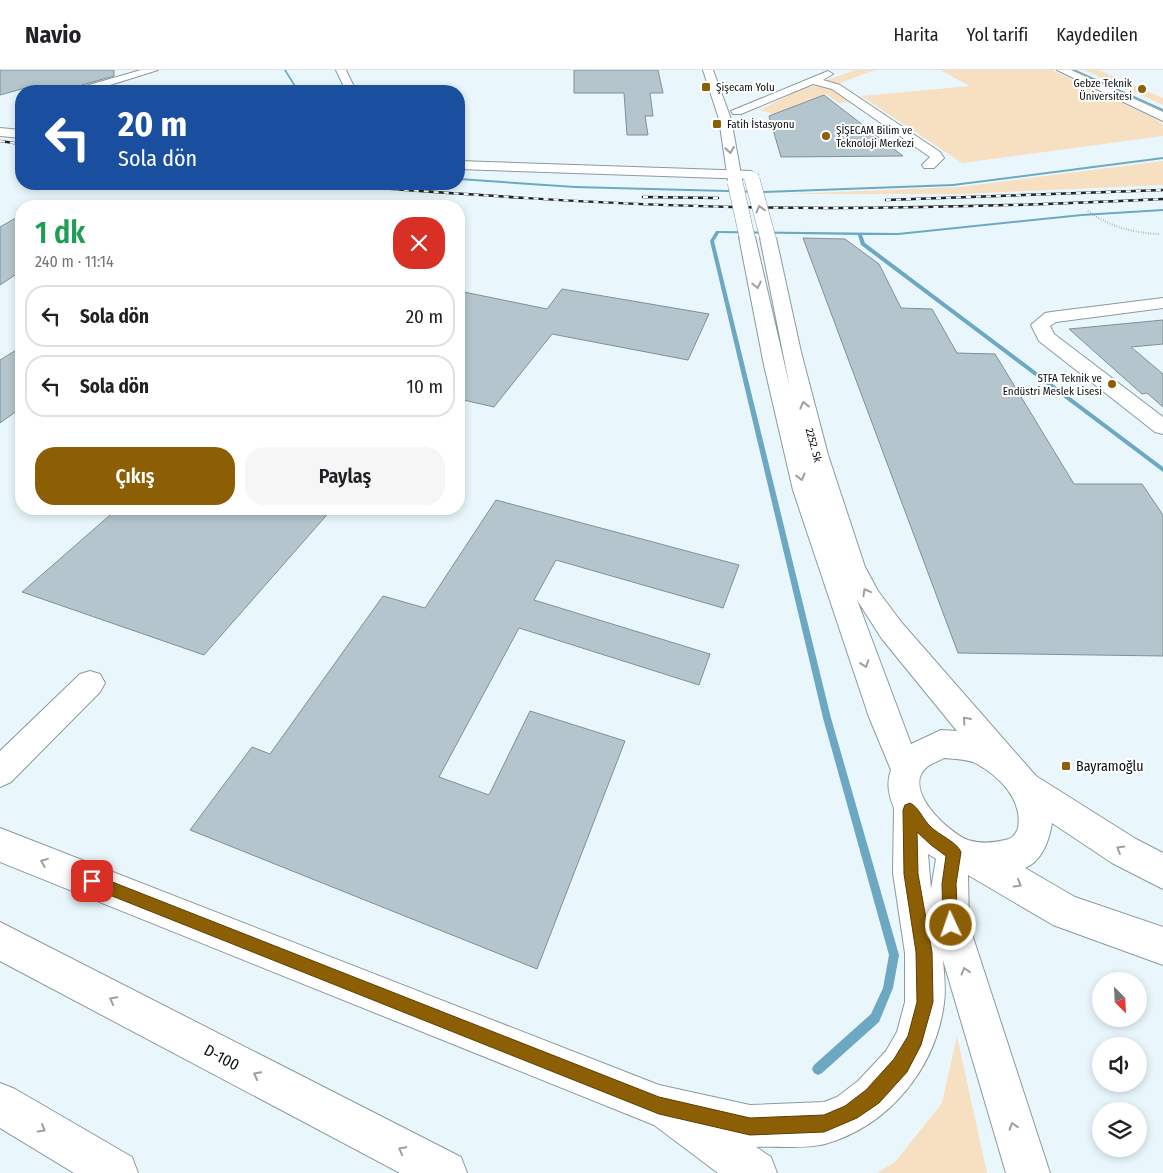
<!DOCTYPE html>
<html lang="tr">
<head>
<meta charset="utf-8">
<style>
	:root { --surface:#fff; --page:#f6f6f6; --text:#202124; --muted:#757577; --line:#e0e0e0; --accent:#8c5f05 }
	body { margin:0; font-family:"Fira Sans Condensed",sans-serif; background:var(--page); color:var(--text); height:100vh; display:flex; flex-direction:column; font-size:19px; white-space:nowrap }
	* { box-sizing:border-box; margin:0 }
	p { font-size:16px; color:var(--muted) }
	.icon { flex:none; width:28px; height:28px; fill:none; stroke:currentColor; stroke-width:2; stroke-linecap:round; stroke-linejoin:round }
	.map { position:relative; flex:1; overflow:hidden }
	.details { position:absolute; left:15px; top:130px; width:450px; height:315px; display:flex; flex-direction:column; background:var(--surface); border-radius:20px; box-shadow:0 2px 8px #0003 }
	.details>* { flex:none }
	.hud { position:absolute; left:15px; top:15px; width:450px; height:105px; border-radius:20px; box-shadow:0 2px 8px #0003; background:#1a4fa0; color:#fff; overflow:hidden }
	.needle { width:32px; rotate:156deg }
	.buttons { position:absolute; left:1092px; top:902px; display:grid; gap:10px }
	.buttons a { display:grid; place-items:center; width:55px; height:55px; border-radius:50%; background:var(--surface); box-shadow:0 2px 8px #0003; font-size:25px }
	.pin { position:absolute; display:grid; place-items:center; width:42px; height:42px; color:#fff; margin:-21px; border-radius:10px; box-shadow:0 2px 8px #0006 }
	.me { position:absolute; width:55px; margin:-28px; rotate:357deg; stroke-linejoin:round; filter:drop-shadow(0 0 4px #0008) }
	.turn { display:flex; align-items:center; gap:18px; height:105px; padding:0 20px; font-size:22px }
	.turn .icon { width:65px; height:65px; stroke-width:2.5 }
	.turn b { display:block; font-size:35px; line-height:42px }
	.round { display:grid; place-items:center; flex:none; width:52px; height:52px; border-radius:20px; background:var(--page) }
	.summary { display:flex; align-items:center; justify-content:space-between; height:85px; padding:0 20px }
	h1 { font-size:30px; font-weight:600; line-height:38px; color:#1e9e55 }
	.action { display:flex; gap:10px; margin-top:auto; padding:10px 20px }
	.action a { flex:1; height:58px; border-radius:20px; background:var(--accent); color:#fff; font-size:20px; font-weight:600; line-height:58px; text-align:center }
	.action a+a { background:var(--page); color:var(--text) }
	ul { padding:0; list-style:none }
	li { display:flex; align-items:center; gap:15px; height:62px; margin:0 10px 8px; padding:0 10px; border:2px solid var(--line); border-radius:20px }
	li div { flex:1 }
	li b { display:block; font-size:19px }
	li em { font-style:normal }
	header { display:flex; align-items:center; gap:30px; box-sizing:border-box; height:70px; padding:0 25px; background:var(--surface); border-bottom:1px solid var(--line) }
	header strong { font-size:24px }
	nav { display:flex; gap:28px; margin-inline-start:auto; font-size:18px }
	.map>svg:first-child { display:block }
	.green { fill:#f7e0c1 }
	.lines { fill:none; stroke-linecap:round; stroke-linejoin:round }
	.stream { fill:#6da8c2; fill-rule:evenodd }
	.building { fill:#b4c5cd; stroke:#809097 }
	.minor-casing { stroke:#8a9aa1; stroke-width:2 }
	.major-casing { stroke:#8a9aa1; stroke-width:2 }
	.highway-casing { stroke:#8a9aa1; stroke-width:2 }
	.path { stroke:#798387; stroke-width:2; stroke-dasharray:0.5 2; stroke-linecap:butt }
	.minor { fill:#fff; fill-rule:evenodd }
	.major { fill:#fff; fill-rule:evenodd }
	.highway { fill:#fff; fill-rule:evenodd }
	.rail-casing { stroke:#20262a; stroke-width:2.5 }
	.rail { stroke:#fff; stroke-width:2; stroke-dasharray:5; stroke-linecap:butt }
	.major-bridge-casing { stroke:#8a9aa1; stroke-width:16; stroke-linecap:butt }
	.major-bridge { stroke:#fff; stroke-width:15 }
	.oneway { stroke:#9d9fa0 }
	.route { fill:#8c5f05; stroke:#5b3e03 }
	.poi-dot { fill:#8c5f05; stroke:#fff; stroke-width:2 }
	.labels { text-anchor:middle; stroke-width:4; stroke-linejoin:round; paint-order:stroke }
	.far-poi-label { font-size:11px; fill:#090f12; stroke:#fff; text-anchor:start }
	.far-street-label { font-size:11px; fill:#090f12; stroke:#fff }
	.poi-label { font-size:14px; fill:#090f12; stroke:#fff; text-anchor:start }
	.near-street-label { font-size:16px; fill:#090f12; stroke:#fff }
</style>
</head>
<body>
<header>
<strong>Navio</strong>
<nav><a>Harita</a><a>Yol tarifi</a><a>Kaydedilen</a></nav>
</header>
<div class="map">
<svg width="1163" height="1103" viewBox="0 0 1163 1103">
	<rect width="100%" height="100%" fill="#e9f7fd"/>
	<path class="green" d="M 855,0 L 875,0 L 837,14 L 825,11 Z
		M 940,0 L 1052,0 L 1152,47 L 1163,55 L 1163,66 L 962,93 L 861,26 L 970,16 Z
		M 1084,0 L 1099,0 L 1163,28 L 1163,35 Z
		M 819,16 L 834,20 L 851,32 L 839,33 L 826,24 L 773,44 L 760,40 L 805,17 Z
		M 1163,91 L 1163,115 L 961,124 L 785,124 L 959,117 Z
		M 957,966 L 987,1103 L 877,1103 L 895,1092 L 942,1033 Z"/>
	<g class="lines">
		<path class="stream" d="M 284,0 L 286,0 L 299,21 L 297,21 Z
			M 1073,0 L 1076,0 L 1163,39 L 1163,41 Z
			M 1163,87 L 1163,89 L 953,116 L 764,123 L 575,118 L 459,110 L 459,108 L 575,116 L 764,121 L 953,114 Z
			M 1163,139 L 1163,141 L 1082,146 L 898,165 L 862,165 L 865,173 L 1163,397 L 1163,402 L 861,175 L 858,165 L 719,163 L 714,171 L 831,648 L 899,885 L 893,918 L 879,952 L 822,1003 L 818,1005 L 814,1003 L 812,999 L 814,995 L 871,944 L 883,918 L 889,885 L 823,648 L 710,171 L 716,161 L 718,161 L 898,163 L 1082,144 Z"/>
	</g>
	<path class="building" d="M 0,0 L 114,0 L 114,6 L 61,21 L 43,21 L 29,17 L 0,25 Z
		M 574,0 L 658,0 L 663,23 L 650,23 L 653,46 L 645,46 L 648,65 L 627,65 L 624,23 L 574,23 Z
		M 824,25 L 903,86 L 781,87 L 769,46 Z
		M 21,145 L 21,201 L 0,215 L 0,157 Z
		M 803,168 L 845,169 L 879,194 L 901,238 L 932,239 L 957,283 L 995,284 L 1074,414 L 1142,414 L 1163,445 L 1163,586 L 958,583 Z
		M 562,219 L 709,244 L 688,290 L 552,264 L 494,337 L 459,329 L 459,221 L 547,239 Z
		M 1163,250 L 1163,274 L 1131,277 L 1163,304 L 1163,337 L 1147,323 L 1142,324 L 1069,259 Z
		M 21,277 L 21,338 L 0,353 L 0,290 Z
		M 496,430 L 739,495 L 723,538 L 556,490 L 534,530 L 710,584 L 699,615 L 519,558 L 439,707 L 489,725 L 530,641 L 625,671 L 537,899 L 190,760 L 252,677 L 270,684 L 383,526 L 425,538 Z
		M 117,439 L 332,439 L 204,585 L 22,522 Z"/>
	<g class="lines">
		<defs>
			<path id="minor" d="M 141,0 L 158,0 L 91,21 L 73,21 L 75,19 Z
				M 336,0 L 346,0 L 356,21 L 346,21 Z
				M 1057,0 L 1071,0 L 1163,42 L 1163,51 Z
				M 828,1 L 833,4 L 823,10 L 840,15 L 940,82 L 944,88 L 934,98 L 924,98 L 922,95 L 930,87 L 832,19 L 813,14 L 741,44 L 733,44 L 731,41 Z
				M 0,58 L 21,60 L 21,68 L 0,66 Z
				M 459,91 L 751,101 L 758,105 L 751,109 L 459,99 Z
				M 1163,228 L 1163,238 L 1056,252 L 1050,256 L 1054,264 L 1163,347 L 1163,364 L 1155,362 L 1039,271 L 1031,255 L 1045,243 L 1051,242 Z
				M 90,601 L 100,604 L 105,613 L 100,622 L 11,712 L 0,717 L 0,681 L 80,604 Z"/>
			<path id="major" d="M 703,0 L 713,0 L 731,49 L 742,110 L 740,113 L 735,114 L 728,110 L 719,49 Z
				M 747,162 L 755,167 L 790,318 L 760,168 L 768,163 L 776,168 L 801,282 L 828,385 L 865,497 L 878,521 L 902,553 L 1036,706 L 1136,769 L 1163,783 L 1163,819 L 1112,793 L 1052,753 C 1049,771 1042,791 1025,798 L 1075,827 L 1163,857 L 1163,895 L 1053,855 L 968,805 L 969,855 L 1050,1103 L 1006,1103 L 943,890 C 944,904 946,919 944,933 C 936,998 889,1056 825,1074 C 806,1079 776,1076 756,1077 L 771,1087 L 777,1103 L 718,1103 L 654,1055 L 0,792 L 0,758 L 659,1015 L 750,1035 L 824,1032 L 837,1027 L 858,1011 L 886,981 L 897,962 L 905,932 L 905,883 L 893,803 L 894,738 C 889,727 886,712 891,700 L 869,647 L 793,420 L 764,295 L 739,167 ZM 857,530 L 882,569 L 957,661 L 941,660 L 911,674 ZM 944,688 C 955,689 968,689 977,694 C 1000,707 1023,730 1018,758 C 1016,764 1012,769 1005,770 C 992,773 981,774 968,770 C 948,762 901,719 927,697 C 932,693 939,691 944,688 ZM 928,784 L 936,789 L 931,819 Z"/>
			<path id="highway" d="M 0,852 L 461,1087 L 467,1103 L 400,1103 L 0,891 Z
				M 0,1013 L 15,1019 L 132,1087 L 138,1103 L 74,1103 L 0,1058 Z"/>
		</defs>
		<use href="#minor" class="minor-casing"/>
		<use href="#major" class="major-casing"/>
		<use href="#highway" class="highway-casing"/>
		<path class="path" d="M 1088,141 C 1110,157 1133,163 1160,164"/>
		<use href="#minor" class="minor"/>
		<use href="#major" class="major"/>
		<use href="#highway" class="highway"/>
		<defs>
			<path id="rail" d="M 0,71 L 21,74
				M 324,114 C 460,124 596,134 733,137 C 876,140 1020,136 1163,129
				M 643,127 L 718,128
				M 886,130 L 1163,120"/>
		</defs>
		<use href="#rail" class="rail-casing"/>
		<use href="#rail" class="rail"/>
		<defs>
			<path id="major-bridge" d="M 752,109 L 768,168
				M 735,112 L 747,167"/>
		</defs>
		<use href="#major-bridge" class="major-bridge-casing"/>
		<use href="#major-bridge" class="major-bridge"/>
	</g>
	<defs><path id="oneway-chevron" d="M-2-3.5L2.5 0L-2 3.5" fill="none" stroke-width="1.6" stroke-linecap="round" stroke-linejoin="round" transform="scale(1.25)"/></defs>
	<g class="oneway">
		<use href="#oneway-chevron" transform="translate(730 80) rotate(80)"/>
		<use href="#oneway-chevron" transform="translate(760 139) rotate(-105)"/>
		<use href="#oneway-chevron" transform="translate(757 215) rotate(78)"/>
		<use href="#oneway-chevron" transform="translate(804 335) rotate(-104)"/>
		<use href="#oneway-chevron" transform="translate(801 407) rotate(76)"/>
		<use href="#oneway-chevron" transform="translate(866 522) rotate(-119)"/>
		<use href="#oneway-chevron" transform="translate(865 594) rotate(71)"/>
		<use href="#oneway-chevron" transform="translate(966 650) rotate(-131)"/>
		<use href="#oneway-chevron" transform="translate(1120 779) rotate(-149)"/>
		<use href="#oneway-chevron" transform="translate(44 792) rotate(-158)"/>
		<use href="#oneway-chevron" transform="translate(1018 814) rotate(30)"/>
		<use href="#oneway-chevron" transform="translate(965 901) rotate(-107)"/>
		<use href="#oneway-chevron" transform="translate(113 930) rotate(-152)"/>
		<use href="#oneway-chevron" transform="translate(257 1005) rotate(-152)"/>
		<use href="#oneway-chevron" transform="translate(1013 1056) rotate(-107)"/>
		<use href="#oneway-chevron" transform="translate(42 1059) rotate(31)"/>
		<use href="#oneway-chevron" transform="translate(402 1080) rotate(-152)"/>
	</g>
	<path class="route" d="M 910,733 C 919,737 923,750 931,757 C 939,765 957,772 961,782 L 956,814 L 958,855 L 956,861 L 951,863 L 945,861 L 943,855 L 942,814 L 946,786 L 931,775 L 917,762 L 918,804 L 932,882 L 933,932 L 921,975 L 907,1002 L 879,1033 L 857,1048 L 824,1062 L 750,1065 L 659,1044 L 92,818 L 86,816 L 84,811 L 86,806 L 92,804 L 659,1027 L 750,1048 L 824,1045 L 845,1036 L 866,1020 L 894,989 L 908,966 L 917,932 L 916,882 L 904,804 L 903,740 L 905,735 Z"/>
	<g class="poi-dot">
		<rect x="701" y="12" width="10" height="10" rx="2.5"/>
		<circle cx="1142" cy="19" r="5"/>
		<rect x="712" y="49" width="10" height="10" rx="2.5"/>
		<circle cx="826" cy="66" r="5"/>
		<circle cx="1112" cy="314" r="5"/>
		<rect x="1061" y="691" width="10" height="10" rx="2.5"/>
	</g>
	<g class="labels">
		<g class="far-poi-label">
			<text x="1132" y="17" text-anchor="end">Gebze Teknik<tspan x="1132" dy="13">Üniversitesi</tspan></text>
			<text x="716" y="21">Şişecam Yolu</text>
			<text x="727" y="58">Fatih İstasyonu</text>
			<text x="836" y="64">ŞİŞECAM Bilim ve<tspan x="836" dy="13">Teknoloji Merkezi</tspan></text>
			<text x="1102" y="312" text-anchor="end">STFA Teknik ve<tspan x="1102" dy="13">Endüstri Meslek Lisesi</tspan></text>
		</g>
		<g class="far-street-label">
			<text transform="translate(814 375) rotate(75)" y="4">2252. Sk</text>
		</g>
		<g class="poi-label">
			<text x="1076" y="701">Bayramoğlu</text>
		</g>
		<g class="near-street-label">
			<text transform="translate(222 987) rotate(28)" y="6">D-100</text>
		</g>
	</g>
</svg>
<div class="buttons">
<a><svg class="needle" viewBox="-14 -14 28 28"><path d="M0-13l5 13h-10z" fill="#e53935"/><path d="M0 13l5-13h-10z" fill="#757577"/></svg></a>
<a><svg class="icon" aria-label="sound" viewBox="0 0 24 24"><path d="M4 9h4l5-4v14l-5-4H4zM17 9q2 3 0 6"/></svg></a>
<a><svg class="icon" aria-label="layers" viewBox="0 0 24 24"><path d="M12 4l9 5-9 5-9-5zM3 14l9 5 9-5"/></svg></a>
</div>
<div class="pin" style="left:92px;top:811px;background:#d93025"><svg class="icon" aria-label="arrive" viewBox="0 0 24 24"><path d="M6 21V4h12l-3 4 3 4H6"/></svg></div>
<svg class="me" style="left:951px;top:855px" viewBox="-20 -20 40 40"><circle r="17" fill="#8c5f05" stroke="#fff" stroke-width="3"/><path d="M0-11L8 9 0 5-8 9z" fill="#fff"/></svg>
<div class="hud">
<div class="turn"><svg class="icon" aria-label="left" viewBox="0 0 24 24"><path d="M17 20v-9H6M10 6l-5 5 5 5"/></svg><div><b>20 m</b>Sola dön</div></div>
</div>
<section class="details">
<div class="summary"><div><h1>1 dk</h1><p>240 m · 11:14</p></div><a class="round" style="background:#d93025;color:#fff"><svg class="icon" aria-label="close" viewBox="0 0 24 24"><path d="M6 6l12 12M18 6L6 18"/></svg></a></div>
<ul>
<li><svg class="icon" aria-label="left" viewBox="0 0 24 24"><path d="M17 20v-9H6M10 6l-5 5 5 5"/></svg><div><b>Sola dön</b></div><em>20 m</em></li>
<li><svg class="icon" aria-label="left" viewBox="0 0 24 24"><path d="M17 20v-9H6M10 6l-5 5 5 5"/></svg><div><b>Sola dön</b></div><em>10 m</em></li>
</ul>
<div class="action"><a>Çıkış</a><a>Paylaş</a></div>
</section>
</div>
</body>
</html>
